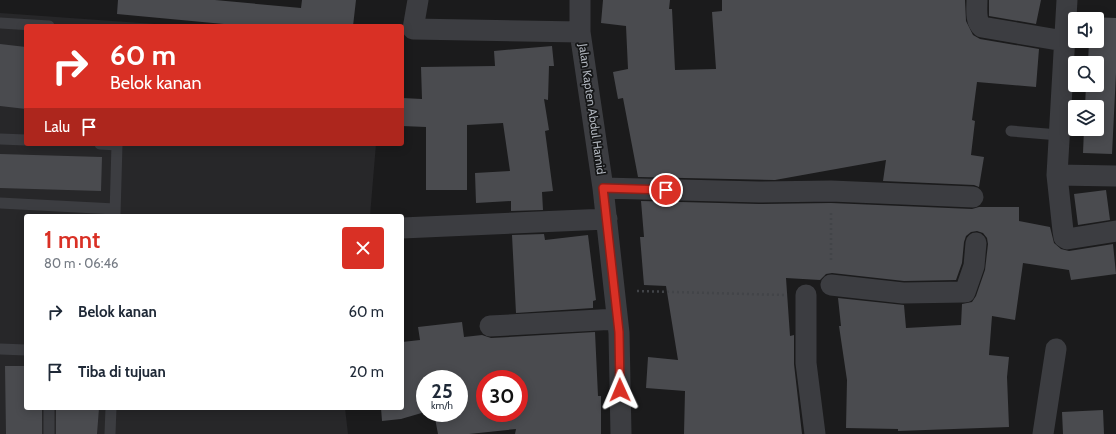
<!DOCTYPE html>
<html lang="id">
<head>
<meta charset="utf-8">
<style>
	:root { --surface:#fff; --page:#f2f2f3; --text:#1f2937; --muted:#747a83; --accent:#d93025 }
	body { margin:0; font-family:Cabin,sans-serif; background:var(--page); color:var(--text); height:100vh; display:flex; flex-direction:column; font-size:15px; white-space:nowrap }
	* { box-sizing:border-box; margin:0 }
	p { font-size:13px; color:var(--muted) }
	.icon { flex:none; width:22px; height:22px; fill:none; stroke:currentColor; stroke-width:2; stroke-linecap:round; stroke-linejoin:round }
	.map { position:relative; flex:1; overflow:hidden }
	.drawer { position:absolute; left:24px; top:214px; width:380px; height:196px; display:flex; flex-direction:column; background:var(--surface); border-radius:4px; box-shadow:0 2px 10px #0003 }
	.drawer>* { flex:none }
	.hud { position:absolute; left:24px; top:24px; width:380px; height:122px; border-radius:4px; box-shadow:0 2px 10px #0003; background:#d93025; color:#fff; overflow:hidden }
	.fabs { position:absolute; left:1068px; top:12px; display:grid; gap:8px }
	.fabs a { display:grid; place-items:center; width:36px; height:36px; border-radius:4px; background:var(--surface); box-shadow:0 2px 10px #0003; font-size:20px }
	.speed { position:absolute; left:416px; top:370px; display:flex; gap:8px; font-size:20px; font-weight:700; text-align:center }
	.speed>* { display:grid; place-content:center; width:52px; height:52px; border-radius:50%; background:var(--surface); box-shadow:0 2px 10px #0003; line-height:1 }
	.speed small { font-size:10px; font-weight:400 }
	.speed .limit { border:6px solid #d22; background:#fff; color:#111 }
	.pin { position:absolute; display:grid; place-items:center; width:34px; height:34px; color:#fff; margin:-17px; border:2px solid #fff; border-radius:50%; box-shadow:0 1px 4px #0007 }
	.me { position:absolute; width:44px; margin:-22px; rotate:359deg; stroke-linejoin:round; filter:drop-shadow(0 0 3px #0008) }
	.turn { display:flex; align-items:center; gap:14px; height:84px; padding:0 20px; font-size:18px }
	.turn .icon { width:52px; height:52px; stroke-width:2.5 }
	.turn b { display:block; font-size:28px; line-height:34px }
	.then { display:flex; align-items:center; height:38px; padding:0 20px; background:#0003; gap:8px; font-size:15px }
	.round { display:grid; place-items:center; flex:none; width:42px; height:42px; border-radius:4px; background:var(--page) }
	.headline { display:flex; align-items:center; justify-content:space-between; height:68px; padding:0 20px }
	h1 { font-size:24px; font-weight:600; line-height:30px; color:var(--accent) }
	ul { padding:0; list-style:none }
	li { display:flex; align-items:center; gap:12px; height:60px; padding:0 20px }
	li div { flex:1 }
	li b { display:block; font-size:15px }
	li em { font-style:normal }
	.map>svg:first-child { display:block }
	.built { fill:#272729 }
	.building { fill:#4a4b4f; fill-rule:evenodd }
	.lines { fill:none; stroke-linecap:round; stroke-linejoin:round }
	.path { stroke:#424448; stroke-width:2.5; stroke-dasharray:2 3; stroke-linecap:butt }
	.service { stroke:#3c3d41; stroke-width:11 }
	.minor { stroke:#3c3d41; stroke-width:21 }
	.route-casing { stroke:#8d1f18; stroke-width:10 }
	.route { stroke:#d93025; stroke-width:7 }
	.labels { text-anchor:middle; stroke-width:3.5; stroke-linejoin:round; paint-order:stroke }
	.street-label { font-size:12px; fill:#aeb3bb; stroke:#151617 }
</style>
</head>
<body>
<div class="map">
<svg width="1116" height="434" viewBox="0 0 1116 434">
	<rect width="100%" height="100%" fill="#1b1b1c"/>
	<path class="built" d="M 0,13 L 183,26 L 26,26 L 26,144 L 376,144 L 370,216 L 26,216 L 26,408 L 345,408 L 348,434 L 0,434 Z"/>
	<path class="building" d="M 118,0 L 215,0 L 301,8 L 302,0 L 356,0 L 353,26 L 245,26 L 117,14 Z
		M 603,0 L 670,0 L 669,9 L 672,9 L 675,70 L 716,69 L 712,12 L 722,11 L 722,0 L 965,0 L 966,21 L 973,35 L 980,39 L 1039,49 L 1036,87 L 977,82 L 972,120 L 975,121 L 971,155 L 984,157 L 979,187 L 974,185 L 883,181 L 886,160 L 775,180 L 638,177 L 623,98 L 618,99 L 613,72 L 628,69 L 626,26 L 601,23 Z
		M 989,0 L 1041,0 L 1036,24 L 989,16 Z
		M 1090,17 L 1116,18 L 1116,73 L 1112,154 L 1083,153 L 1084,129 L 1097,129 L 1097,107 L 1085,107 L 1086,85 L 1097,85 L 1097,63 L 1088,63 L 1089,41 L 1097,41 L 1097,19 L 1090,19 Z
		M 0,44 L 26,47 L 26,109 L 0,106 Z
		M 552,46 L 554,66 L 549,66 L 548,100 L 544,99 L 549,130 L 545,131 L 553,191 L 542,192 L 543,210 L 511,211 L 511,201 L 476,203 L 475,173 L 510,171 L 503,123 L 467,125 L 467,190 L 426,190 L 426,127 L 402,126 L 402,98 L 422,99 L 421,67 L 495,66 L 494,51 Z
		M 0,154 L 102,157 L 101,191 L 0,188 Z
		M 1106,190 L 1110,220 L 1078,225 L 1074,194 Z
		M 641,201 L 759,204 L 831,203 L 972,209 L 979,207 L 1019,207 L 1019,221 L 1050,227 L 1054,243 L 1061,249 L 1069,251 L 1113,244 L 1116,274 L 1071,280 L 1069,270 L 1023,263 L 1015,320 L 992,316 L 989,355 L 1009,357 L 1007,377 L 1009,427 L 898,431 L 898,429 L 846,428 L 847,380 L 839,326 L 841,326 L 838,298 L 904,305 L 906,328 L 961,325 L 962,304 L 972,302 L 976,296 L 985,270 L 988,244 L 987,238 L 983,233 L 977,231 L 971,232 L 966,236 L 964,242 L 962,263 L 956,280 L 904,281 L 832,273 L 826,274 L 820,280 L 786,278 L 790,336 L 794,335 L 794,364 L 802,434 L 684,434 L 685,391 L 646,388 L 648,357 L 678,360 L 666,286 L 644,285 L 640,237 L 644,237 Z
		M 544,234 L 545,240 L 588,235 L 596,300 L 593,301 L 593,308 L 516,313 L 512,235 Z
		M 462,322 L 464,337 L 482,335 L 491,338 L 595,332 L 598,396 L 601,396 L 601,434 L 515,434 L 516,429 L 469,434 L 438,434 L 434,413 L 459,413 L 459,379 L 425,379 L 425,412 L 401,419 L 382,421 L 381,408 L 402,408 L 402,342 L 420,340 L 418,327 ZM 485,379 L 519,379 L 519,413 L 485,413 Z
		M 5,366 L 26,366 L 26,408 L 42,408 L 42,434 L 6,434 Z
		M 56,408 L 99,408 L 97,434 L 56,434 Z
		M 1103,410 L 1104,434 L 1063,434 L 1062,412 Z"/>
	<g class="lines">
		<path class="path" d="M 831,213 L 831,262
			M 637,291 L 784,295"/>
		<path class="service" d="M 0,23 L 49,26
			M 1011,131 L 1059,135
			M 0,139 L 26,140
			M 100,144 L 117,145
			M 0,203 L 115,209
			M 115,215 L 117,144
			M 0,349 L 26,350
			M 49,434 L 49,408
			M 110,434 L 111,408"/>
		<path class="minor" d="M 418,0 L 413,29 L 580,32
			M 580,0 L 580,32 L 603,188 L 619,333 L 621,434
			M 977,0 C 977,9 975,21 982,27 L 1064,41
			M 1067,0 L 1057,175 L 1063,231 L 1064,237 L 1067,239 L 1116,231
			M 1057,175 L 1116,176
			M 603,188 L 759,192 L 831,191 L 973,197
			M 402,228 L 607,219
			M 831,285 L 903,293 L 965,292 L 974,266 L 976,243
			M 806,295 L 806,363 L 815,434
			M 490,326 L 617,319
			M 1043,434 L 1056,349"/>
	</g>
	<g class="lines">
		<defs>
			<path id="route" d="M 620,390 L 619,332 L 603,188 L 666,190"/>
		</defs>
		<use href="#route" class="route-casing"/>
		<use href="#route" class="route"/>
	</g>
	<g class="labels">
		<g class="street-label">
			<text transform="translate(592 109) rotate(82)" y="4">Jalan Kapten Abdul Hamid</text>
		</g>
	</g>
</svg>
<div class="fabs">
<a><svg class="icon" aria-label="sound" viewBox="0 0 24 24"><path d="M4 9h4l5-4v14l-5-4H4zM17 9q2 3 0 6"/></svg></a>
<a><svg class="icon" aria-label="search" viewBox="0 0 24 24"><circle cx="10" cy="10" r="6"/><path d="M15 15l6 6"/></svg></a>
<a><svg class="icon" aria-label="layers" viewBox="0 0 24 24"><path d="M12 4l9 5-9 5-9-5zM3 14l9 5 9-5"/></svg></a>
</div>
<div class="speed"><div>25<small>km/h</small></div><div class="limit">30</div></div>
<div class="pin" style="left:666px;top:190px;background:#d93025"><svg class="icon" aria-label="arrive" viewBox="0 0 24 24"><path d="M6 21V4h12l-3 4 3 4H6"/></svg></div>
<svg class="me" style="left:620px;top:390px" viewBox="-20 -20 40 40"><path d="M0-17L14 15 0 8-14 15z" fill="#d93025" stroke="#fff" stroke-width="4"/></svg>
<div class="hud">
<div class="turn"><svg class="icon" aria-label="right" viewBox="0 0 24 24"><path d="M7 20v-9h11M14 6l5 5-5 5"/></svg><div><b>60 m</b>Belok kanan</div></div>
<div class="then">Lalu<svg class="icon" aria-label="arrive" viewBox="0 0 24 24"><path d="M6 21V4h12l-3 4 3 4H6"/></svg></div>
</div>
<section class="drawer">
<div class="headline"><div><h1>1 mnt</h1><p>80 m · 06:46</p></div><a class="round" style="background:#d93025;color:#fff"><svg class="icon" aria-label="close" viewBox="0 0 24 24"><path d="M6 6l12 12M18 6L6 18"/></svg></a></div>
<ul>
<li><svg class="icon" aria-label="right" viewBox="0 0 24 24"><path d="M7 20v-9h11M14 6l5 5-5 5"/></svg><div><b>Belok kanan</b></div><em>60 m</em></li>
<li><svg class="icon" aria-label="arrive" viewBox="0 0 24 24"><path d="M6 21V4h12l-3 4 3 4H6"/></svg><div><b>Tiba di tujuan</b></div><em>20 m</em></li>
</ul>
</section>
</div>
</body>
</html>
